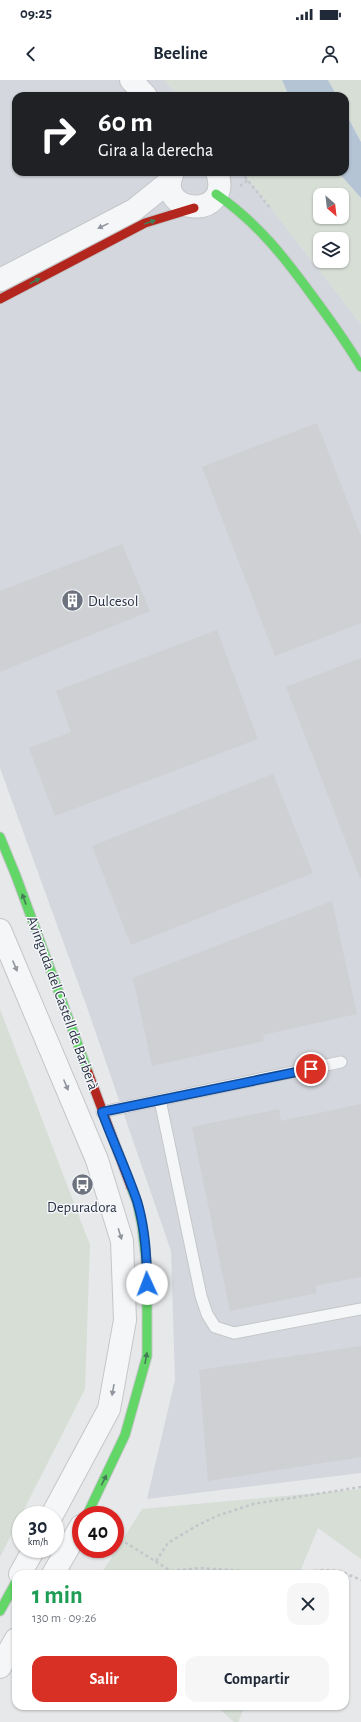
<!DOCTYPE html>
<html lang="es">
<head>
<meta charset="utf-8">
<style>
	:root { --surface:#fff; --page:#f6f6f7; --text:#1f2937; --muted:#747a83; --accent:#d93025 }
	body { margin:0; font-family:"Alegreya Sans",sans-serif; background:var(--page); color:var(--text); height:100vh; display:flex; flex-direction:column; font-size:15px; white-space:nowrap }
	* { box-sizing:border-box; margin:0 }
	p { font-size:13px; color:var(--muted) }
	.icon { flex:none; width:22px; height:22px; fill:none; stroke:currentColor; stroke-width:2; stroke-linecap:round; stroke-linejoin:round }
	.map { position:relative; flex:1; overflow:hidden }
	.drawer { position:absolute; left:12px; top:1490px; width:337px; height:140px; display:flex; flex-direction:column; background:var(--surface); border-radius:12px; box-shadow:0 1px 3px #0004 }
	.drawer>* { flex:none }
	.guide { position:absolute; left:12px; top:12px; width:337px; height:84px; border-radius:12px; box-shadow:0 1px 3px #0004; background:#202124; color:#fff; overflow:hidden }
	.needle { width:26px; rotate:152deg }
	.buttons { position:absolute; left:313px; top:108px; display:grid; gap:8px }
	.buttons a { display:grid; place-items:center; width:36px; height:36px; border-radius:8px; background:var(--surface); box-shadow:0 1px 3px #0004; font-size:20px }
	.speed { position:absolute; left:12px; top:1426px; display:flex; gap:8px; font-size:20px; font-weight:700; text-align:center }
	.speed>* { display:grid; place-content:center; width:52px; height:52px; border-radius:50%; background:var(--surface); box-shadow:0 1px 3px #0004; line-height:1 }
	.speed small { font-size:10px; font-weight:400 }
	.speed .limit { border:6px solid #d22; background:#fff; color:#111 }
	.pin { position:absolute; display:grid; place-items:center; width:34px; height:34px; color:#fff; margin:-17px; border:2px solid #fff; border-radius:50%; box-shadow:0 1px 4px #0007 }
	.me { position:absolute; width:44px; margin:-22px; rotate:358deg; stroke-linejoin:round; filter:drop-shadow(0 0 3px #0008) }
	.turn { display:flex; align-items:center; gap:14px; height:84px; padding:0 20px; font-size:18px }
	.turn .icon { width:52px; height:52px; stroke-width:2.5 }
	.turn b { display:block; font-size:28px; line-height:34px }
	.round { display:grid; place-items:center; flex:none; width:42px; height:42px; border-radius:12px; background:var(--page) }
	.headline { display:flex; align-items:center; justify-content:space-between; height:68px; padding:0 20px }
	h1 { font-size:24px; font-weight:700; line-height:30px; color:#1e9e55 }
	.cta { display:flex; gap:8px; margin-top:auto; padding:8px 20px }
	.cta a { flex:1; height:46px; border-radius:12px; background:var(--accent); color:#fff; font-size:16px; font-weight:700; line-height:46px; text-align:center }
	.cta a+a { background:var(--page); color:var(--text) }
	.status { display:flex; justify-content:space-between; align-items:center; height:28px; padding:0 20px; background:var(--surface); direction:ltr }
	.status svg { height:11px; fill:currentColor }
	header { display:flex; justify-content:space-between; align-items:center; height:52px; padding:0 20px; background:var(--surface); font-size:18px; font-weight:700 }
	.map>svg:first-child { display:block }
	.built { fill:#d4d7dd }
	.green { fill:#d6ded6; fill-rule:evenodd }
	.water { fill:#b4c4d5 }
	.building { fill:#ced0d3 }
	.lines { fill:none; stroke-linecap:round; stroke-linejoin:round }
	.lane-casing { stroke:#c4c6c8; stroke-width:13 }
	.street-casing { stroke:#c4c6c8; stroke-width:24 }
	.fast-casing { stroke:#c4c6c8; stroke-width:11 }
	.jam-casing { stroke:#c4c6c8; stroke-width:11 }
	.path { stroke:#c5c6ca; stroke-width:2.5; stroke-dasharray:3 3; stroke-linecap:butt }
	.lane { stroke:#f5f6f7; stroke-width:11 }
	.street { stroke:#f5f6f7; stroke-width:22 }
	.fast { stroke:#63d668; stroke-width:9 }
	.jam { stroke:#b3261e; stroke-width:9 }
	.oneway { fill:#447d55 }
	.oneway2 { fill:#90959e }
	.route-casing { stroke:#114b97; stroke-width:10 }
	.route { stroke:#1a73e8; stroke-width:7 }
	.labels { text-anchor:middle; stroke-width:3; stroke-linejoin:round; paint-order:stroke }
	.poi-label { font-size:15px; fill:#2b3445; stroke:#f4f6f9; text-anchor:start }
	.street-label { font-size:15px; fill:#2b3445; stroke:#f4f6f9 }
</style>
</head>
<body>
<div class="status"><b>09:25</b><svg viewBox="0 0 49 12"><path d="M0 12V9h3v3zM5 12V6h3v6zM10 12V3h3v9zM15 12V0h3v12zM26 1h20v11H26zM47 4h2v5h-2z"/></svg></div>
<header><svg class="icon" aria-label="back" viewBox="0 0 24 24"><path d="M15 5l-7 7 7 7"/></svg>Beeline<svg class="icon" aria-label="person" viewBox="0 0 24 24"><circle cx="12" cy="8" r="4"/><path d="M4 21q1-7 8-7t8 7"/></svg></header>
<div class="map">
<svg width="361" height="1642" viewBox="0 0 361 1642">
	<rect width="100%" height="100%" fill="#e6e8ea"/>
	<path class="built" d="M 0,0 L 164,0 L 179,16 L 16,16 L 16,92 L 243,92 L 361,244 L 361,1393 L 147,1419 L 175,1300 L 171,1171 L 88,930 L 0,688 Z"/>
	<path class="green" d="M 164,0 L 282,0 L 289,16 L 179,16 Z
		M 328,0 L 361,0 L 361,62 L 345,32 L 345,16 L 337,16 Z
		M 243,92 L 338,92 L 361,118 L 361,244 ZM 320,115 L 342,115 L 342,137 L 320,137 ZM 320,159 L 342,159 L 342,181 L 320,181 Z
		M 0,929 L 90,1165 L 85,1309 L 0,1477 Z
		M 361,1409 L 361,1479 L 318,1448 L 299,1494 L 101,1494 L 142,1429 Z
		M 216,1626 L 245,1626 L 238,1642 L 234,1642 Z"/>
	<path class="water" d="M 282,0 L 328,0 L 337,16 L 289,16 Z
		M 345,32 L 361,62 L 361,118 L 338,92 L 345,92 Z"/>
	<path class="building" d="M 317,343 L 361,456 L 361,543 L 275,576 L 202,387 Z
		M 122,464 L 150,531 L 0,592 L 0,511 Z
		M 217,550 L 258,659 L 55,736 L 29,668 L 71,652 L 56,611 Z
		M 361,578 L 361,797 L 360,798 L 286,607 Z
		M 273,694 L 313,793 L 131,865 L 92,766 Z
		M 332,821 L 357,934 L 263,955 L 264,961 L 152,986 L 133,898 Z
		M 361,1024 L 361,1197 L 315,1206 L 317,1213 L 230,1231 L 192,1047 L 279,1029 L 281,1041 Z
		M 361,1266 L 361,1377 L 208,1401 L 199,1290 Z"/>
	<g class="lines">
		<defs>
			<path id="lane" d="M 160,1020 L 201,1216 L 207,1234 L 215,1247 L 234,1253 L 361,1229
				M 102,1032 L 341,982"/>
			<path id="street" d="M 131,0 L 146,16
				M 173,92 C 153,135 234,141 217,92
				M 0,200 L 134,130 L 170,101
				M 0,850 L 97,1080 L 122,1161 L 125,1240 L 109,1329 L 52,1435
				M 20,1494 L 34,1469
				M 53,1494 L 81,1446
				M 0,1587 L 16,1559"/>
			<path id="fast" d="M 216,114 C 258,143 285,178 314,218 C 331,241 347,263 361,287
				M 0,757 L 16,796 L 88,992
				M 87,1435 L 125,1355 L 147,1276 L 147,1189 L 142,1146 L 137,1122 L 131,1107
				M 0,1531 L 16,1502"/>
			<path id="jam" d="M 0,219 L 145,143 L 194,128
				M 88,992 L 131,1107"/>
		</defs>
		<use href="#lane" class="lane-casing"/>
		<use href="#street" class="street-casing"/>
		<use href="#fast" class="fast-casing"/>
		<use href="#jam" class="jam-casing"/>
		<path class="path" d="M 241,92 L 271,129
			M 240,106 L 248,100
			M 115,1456 L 171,1491 L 200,1488 L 287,1494 L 324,1490 L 340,1491 L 361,1500
			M 156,1481 L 168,1463 L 198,1445 L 217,1436 L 253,1424 L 361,1407"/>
		<use href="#lane" class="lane"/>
		<use href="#street" class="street"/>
		<use href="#fast" class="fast"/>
		<use href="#jam" class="jam"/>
	</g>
	<defs><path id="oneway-solid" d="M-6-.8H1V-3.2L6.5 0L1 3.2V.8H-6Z"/></defs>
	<g class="oneway">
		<use href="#oneway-solid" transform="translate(150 142) rotate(-19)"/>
		<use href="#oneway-solid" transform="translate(35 201) rotate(-28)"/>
		<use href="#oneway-solid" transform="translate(24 819) rotate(-110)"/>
		<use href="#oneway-solid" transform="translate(146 1278) rotate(-80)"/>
		<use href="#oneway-solid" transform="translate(104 1400) rotate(-64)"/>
	</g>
	<g class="oneway2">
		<use href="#oneway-solid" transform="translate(103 146) rotate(154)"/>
		<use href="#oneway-solid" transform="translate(15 886) rotate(67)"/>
		<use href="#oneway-solid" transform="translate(66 1005) rotate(67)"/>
		<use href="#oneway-solid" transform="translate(120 1154) rotate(73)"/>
		<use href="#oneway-solid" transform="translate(113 1310) rotate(100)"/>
	</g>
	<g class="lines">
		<defs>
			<path id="route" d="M 147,1204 C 147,1177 145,1147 137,1121 C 127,1091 113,1062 102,1032 L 311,989"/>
		</defs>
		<use href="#route" class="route-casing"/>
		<use href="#route" class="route"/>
	</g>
	<defs>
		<symbol id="building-disc" viewBox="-11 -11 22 22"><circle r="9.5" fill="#6c737f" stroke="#f4f6f9"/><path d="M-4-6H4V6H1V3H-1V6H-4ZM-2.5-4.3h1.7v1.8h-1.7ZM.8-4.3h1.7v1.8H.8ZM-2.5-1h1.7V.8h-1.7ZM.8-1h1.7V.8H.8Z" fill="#fff"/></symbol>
		<symbol id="bus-disc" viewBox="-11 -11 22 22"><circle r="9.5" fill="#6c737f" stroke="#f4f6f9"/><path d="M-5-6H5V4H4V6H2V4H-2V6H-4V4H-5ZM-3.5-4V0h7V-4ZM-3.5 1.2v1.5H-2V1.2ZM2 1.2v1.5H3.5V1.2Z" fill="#fff"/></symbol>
	</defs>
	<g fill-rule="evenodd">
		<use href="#building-disc" x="60" y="508" width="25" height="25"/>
		<use href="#bus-disc" x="70" y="1092" width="25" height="25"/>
	</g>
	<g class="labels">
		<g class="poi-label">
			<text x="88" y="526">Dulcesol</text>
			<text x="82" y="1132" text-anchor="middle">Depuradora</text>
		</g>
		<g class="street-label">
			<text transform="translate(63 923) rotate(70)" y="5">Avinguda del Castell de Barberà</text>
		</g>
	</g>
</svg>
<div class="buttons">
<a><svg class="needle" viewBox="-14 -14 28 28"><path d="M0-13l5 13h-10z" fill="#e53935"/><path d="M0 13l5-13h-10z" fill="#747a83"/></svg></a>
<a><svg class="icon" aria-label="layers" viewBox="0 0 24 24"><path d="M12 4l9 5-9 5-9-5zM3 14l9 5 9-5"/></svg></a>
</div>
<div class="speed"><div>30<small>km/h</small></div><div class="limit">40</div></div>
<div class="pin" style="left:311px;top:989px;background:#d93025"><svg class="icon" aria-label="arrive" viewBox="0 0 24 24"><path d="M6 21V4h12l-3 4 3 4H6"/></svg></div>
<svg class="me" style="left:147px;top:1204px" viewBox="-20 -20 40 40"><circle r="19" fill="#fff"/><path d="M0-13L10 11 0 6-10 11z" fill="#1a73e8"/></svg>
<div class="guide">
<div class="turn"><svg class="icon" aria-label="right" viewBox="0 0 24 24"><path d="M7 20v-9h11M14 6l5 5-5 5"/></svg><div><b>60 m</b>Gira a la derecha</div></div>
</div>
<section class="drawer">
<div class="headline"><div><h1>1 min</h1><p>130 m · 09:26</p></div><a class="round"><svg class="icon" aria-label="close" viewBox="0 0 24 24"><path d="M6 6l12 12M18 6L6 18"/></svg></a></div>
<div class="cta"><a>Salir</a><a>Compartir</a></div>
</section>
</div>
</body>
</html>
